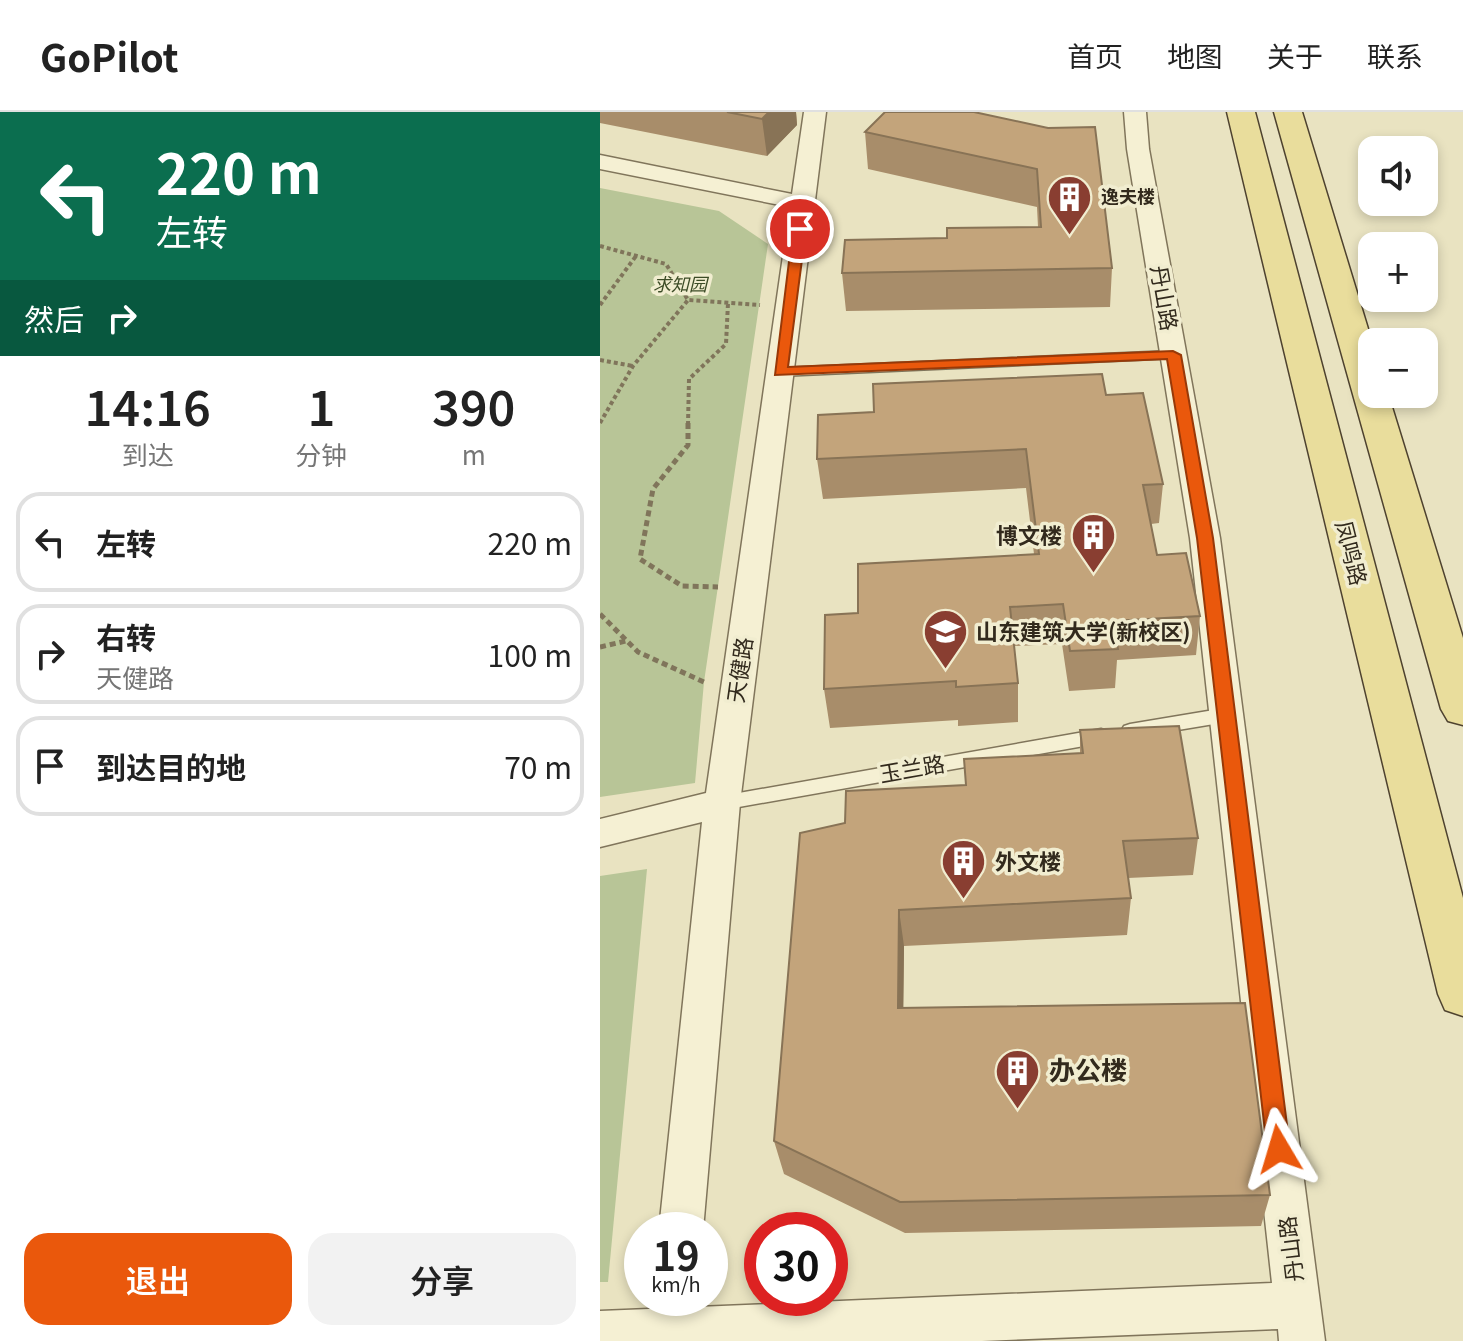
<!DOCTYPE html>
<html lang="zh">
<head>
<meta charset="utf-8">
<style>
	:root { --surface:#fff; --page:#f2f2f2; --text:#222; --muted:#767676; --line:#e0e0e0; --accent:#ea580c }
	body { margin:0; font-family:Georgia,"Noto Sans SC",serif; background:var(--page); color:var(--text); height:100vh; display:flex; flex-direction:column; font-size:30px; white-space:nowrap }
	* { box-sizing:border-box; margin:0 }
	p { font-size:26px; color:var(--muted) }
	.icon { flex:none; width:44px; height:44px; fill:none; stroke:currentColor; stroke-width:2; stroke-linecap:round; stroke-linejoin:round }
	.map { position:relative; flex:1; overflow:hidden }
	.side { display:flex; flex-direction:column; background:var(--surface); width:600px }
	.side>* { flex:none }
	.top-card { background:#0b6e4f; color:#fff; overflow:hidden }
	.fabs { position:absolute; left:758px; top:24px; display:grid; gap:16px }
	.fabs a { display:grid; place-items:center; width:80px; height:80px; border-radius:16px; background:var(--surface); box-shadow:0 4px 12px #0003; font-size:40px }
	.speed { position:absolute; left:24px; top:1100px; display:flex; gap:16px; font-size:40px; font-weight:700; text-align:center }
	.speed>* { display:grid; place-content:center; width:104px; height:104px; border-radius:50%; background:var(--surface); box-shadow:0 4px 12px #0003; line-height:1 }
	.speed small { font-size:20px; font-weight:400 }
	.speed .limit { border:12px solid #d22; background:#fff; color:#111 }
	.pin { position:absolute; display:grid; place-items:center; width:68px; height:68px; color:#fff; margin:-34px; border:4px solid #fff; border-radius:50%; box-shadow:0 2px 8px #0007 }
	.me { position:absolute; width:88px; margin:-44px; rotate:353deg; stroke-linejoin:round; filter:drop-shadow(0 0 6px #0008) }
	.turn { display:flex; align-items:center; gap:28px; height:168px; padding:0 24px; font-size:36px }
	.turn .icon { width:104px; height:104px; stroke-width:2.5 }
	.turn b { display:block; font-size:56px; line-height:68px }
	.then { display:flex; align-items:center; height:76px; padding:0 24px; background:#0003; gap:16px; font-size:30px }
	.eta { display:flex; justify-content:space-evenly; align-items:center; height:136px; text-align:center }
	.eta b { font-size:48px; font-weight:600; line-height:56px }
	.cta { display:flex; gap:16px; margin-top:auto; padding:16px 24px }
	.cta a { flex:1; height:92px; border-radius:24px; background:var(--accent); color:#fff; font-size:32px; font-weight:600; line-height:92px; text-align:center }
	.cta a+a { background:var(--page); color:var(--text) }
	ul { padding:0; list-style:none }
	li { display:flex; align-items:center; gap:24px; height:100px; margin:0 16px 12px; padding:0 8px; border:4px solid var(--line); border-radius:24px }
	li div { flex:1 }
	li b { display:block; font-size:30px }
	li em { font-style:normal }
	header { display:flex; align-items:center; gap:48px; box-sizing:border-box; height:112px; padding:0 40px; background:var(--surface); border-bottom:2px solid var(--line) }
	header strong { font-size:38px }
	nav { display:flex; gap:44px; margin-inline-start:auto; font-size:28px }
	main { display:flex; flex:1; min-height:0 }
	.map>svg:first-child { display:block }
	.green { fill:#b8c597 }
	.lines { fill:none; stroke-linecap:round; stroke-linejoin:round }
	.street-tunnel { stroke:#c4bea0; stroke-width:41; stroke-dasharray:41 20; stroke-linecap:butt }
	.lane-casing { stroke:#80755b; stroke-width:3 }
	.street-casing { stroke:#80755b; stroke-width:3 }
	.primary-casing { stroke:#4e422f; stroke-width:3 }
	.path-far1 { stroke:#80755b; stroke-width:4; stroke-dasharray:4 3; stroke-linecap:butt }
	.path { stroke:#80755b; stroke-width:5; stroke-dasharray:6 4; stroke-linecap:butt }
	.lane { fill:#f5f0d3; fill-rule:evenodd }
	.street { fill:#f5f0d3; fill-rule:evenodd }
	.primary { fill:#e9dd9c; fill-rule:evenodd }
	.wall { fill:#a88d6a }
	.shaded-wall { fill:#887356 }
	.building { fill:#c3a47b; stroke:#887356; stroke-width:2 }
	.route { fill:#ea580c; stroke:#983908; stroke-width:2 }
	.labels { text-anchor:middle; stroke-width:7; stroke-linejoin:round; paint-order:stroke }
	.far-poi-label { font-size:18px; font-weight:bold; fill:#322a1d; stroke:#f1edd0; text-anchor:start }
	.far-park-label { font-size:18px; font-style:italic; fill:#3c4c26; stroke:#f1edd0 }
	.street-label { font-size:22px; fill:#322a1d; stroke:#f1edd0 }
	.poi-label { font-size:22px; font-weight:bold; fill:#322a1d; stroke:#f1edd0; text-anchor:start }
	.near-poi-label { font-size:26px; font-weight:bold; fill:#322a1d; stroke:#f1edd0; text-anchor:start }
</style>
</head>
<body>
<header>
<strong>GoPilot</strong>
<nav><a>首页</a><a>地图</a><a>关于</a><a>联系</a></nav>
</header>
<main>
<section class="side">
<div class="top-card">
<div class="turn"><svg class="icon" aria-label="left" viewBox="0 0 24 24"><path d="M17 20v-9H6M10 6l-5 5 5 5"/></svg><div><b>220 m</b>左转</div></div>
<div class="then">然后<svg class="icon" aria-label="right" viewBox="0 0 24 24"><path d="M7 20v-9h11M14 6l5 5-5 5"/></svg></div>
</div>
<div class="eta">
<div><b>14:16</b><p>到达</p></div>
<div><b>1</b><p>分钟</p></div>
<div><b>390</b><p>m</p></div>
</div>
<ul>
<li><svg class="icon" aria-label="left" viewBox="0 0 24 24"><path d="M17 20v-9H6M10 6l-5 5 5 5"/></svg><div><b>左转</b></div><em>220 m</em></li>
<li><svg class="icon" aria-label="right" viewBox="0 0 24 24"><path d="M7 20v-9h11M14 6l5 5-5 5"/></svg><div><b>右转</b><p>天健路</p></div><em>100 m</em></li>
<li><svg class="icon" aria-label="arrive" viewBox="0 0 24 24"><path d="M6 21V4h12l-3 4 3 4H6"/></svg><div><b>到达目的地</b></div><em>70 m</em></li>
</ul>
<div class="cta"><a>退出</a><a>分享</a></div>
</section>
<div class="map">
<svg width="863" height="1229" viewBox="0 0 863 1229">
	<rect width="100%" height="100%" fill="#e9e3c1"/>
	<path class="green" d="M 0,76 L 119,99 L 168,132 L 104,570 L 95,671 L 0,685 Z
		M 47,757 L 8,1170 L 0,1170 L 0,764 Z"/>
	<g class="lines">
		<path class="street-tunnel" d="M 68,1229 L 73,1186"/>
		<defs>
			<path id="lane" d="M 573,239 L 578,240 L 578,246 L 180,264 L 173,260 L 180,256 Z
				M 626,596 L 635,603 L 626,610 L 530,626 L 524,624 L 521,619 L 524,614 L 530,612 Z
				M 501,617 L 507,619 L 510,624 L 507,629 L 501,631 L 122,698 L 115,696 L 113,691 L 115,686 L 122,684 Z"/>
			<path id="street" d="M 204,0 L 226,0 L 140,691 L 103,1118 L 59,1118 L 102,710 L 0,735 L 0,707 L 106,681 L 190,95 L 0,57 L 0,43 L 192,82 Z
				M 524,0 L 546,0 L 549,37 L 620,426 L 725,1229 L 679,1229 L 678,1217 L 382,1229 L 0,1229 L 0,1199 L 672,1171 L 590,426 L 527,37 Z"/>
			<path id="primary" d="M 627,0 L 655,0 L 863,786 L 863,904 L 845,898 L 838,882 Z
				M 674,0 L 702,0 L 772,230 L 772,282 L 788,282 L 863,526 L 863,613 L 848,609 L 841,597 Z"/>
		</defs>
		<use href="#lane" class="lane-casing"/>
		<use href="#street" class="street-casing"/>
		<use href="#primary" class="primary-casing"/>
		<path class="path-far1" d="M 0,134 L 66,152 L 88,188 L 160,193
			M 0,193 L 36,144
			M 0,248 L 33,254
			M 0,311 L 33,254 L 88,188
			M 88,313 L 89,267 L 126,232 L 128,191"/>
		<path class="path" d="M 88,311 L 88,333 L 53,377 L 40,447 L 82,474 L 118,475
			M 0,502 L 38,540 L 104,570
			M 0,535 L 26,529"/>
		<use href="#lane" class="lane"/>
		<use href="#street" class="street"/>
		<use href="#primary" class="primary"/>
	</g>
	<path class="wall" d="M 0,0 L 196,0 L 197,13 L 167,44 L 0,11 Z
		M 448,16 L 512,156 L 510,195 L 246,199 L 242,161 L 347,126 L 438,115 L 437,95 L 268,57 L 265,20 Z
		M 506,283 L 563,372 L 559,411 L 551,412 L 557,443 L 600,504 L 596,543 L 517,548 L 515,576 L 469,579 L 462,532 L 414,534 L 418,571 L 418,610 L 358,614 L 358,608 L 230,616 L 224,577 L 258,501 L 434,442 L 426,376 L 223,387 L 217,347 L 274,300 Z
		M 480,618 L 598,726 L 593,763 L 528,766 L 531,786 L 527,823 L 304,834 L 303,896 L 670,1083 L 661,1114 L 305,1121 L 184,1062 L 174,1029 L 245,711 L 366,673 L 480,641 Z"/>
	<path class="shaded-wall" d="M 169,0 L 196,0 L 197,13 L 167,44 L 162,7 Z
		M 299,798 L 304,834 L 303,931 L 298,896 Z"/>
	<path class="building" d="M 127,0 L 169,0 L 162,7 Z
		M 285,0 L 374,0 L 448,16 L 495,15 L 512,156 L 242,161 L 245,128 L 347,126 L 347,116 L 441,115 L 437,57 L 265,20 Z
		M 502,262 L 506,283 L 543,281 L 563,372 L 543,373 L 557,443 L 586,441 L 600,504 L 513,509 L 518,537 L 470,539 L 463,492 L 410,495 L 418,571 L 356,575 L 356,569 L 224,577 L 225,503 L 258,501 L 258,452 L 439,442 L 426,337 L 217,347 L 218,303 L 274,300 L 273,272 Z
		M 579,614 L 598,726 L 523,729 L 531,786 L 299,798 L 298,896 L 645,891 L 670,1083 L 300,1090 L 174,1029 L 200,721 L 245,711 L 246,679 L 366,673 L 364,647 L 483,641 L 480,618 Z"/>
	<path class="route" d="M 200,113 L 206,117 L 188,255 L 573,239 L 581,243 L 613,426 L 690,1037 L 687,1045 L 679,1048 L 671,1045 L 667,1037 L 597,426 L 567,247 L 175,263 L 193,117 Z"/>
	<defs>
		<symbol id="building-pin" viewBox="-11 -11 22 30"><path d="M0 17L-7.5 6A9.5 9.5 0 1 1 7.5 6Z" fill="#893e31" stroke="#f1edd0"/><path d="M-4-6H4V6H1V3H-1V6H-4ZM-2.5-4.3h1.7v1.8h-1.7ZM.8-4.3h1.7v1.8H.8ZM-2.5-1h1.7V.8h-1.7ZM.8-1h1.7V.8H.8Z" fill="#fff"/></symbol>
		<symbol id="university-pin" viewBox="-11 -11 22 30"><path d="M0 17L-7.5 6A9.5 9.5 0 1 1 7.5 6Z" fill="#893e31" stroke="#f1edd0"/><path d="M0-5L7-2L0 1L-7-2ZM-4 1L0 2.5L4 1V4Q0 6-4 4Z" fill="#fff"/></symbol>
	</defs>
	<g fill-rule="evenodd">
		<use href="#building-pin" x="444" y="60" width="51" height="69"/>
		<use href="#building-pin" x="468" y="398" width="51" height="69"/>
		<use href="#university-pin" x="320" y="494" width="51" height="69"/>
		<use href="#building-pin" x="338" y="724" width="51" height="69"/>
		<use href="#building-pin" x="392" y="934" width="51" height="69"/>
	</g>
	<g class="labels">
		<g class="far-poi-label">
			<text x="501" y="91">逸夫楼</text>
		</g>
		<g class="far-park-label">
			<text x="80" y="179">求知园</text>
		</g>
		<g class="street-label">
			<text transform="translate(564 186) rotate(80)" y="8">丹山路</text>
			<text transform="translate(751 441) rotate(76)" y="8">凤鸣路</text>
			<text transform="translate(140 558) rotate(-82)" y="8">天健路</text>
			<text transform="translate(312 657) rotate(-10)" y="8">玉兰路</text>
			<text transform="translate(691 1137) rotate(-97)" y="8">丹山路</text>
		</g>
		<g class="poi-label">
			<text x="462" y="432" text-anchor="end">博文楼</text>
			<text x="376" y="528">山东建筑大学(新校区)</text>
			<text x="395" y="758">外文楼</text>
		</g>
		<g class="near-poi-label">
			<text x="449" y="968">办公楼</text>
		</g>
	</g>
</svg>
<div class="fabs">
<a><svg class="icon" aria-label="sound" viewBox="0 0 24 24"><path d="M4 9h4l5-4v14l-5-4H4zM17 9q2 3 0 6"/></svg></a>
<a>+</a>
<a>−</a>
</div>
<div class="speed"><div>19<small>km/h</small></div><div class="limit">30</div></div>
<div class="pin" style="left:200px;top:117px;background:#d93025"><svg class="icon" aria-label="arrive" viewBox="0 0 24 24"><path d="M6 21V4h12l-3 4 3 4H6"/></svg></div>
<svg class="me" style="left:679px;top:1037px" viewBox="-20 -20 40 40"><path d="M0-17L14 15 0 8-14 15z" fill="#ea580c" stroke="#fff" stroke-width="4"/></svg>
</div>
</main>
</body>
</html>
